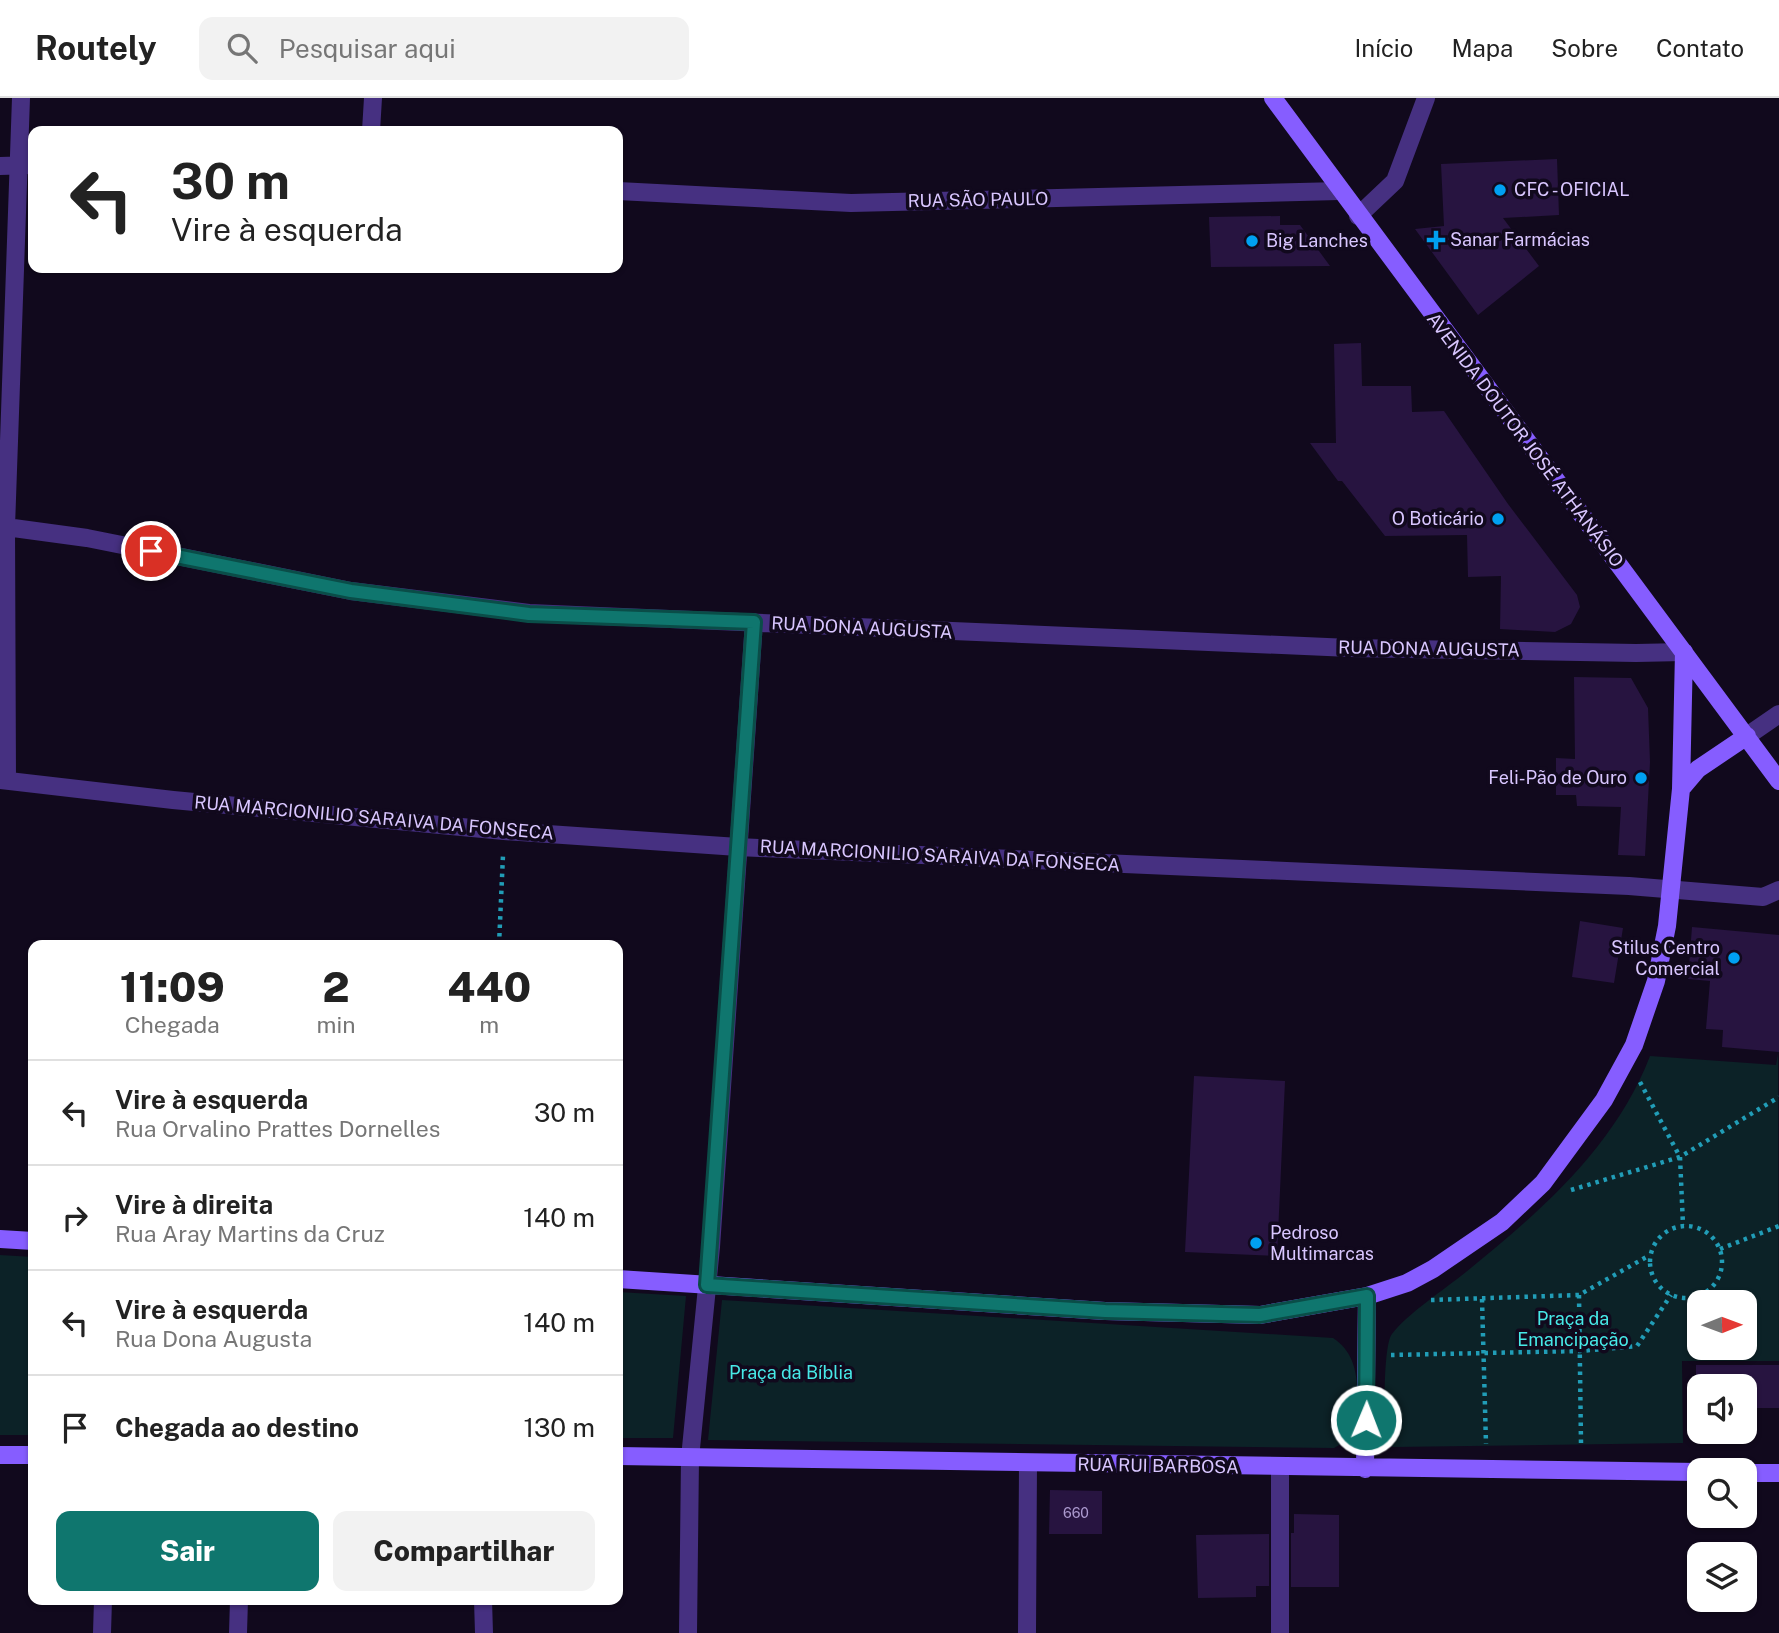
<!DOCTYPE html>
<html lang="pt">
<head>
<meta charset="utf-8">
<style>
	:root { --surface:#fff; --page:#f2f2f2; --text:#222; --muted:#767676; --line:#e0e0e0; --accent:#0f766e }
	body { margin:0; font-family:"Public Sans",sans-serif; background:var(--page); color:var(--text); height:100vh; display:flex; flex-direction:column; font-size:26px; white-space:nowrap }
	* { box-sizing:border-box; margin:0 }
	p { font-size:23px; color:var(--muted) }
	.icon { flex:none; width:38px; height:38px; fill:none; stroke:currentColor; stroke-width:2; stroke-linecap:round; stroke-linejoin:round }
	.map { position:relative; flex:1; overflow:hidden }
	.sheet { position:absolute; left:28px; top:842px; width:595px; height:665px; display:flex; flex-direction:column; background:var(--surface); border-radius:14px; box-shadow:0 2px 5px #0004 }
	.sheet>* { flex:none }
	.hud { position:absolute; left:28px; top:28px; width:595px; height:147px; border-radius:14px; box-shadow:0 2px 5px #0004; background:#fff; color:var(--text); overflow:hidden }
	.needle { width:46px; rotate:89deg }
	.tools { position:absolute; left:1687px; top:1192px; display:grid; gap:14px }
	.tools a { display:grid; place-items:center; width:70px; height:70px; border-radius:14px; background:var(--surface); box-shadow:0 2px 5px #0004; font-size:35px }
	.pin { position:absolute; display:grid; place-items:center; width:60px; height:60px; color:#fff; margin:-30px; border:4px solid #fff; border-radius:50%; box-shadow:0 2px 7px #0007 }
	.me { position:absolute; width:77px; margin:-38px; rotate:1deg; stroke-linejoin:round; filter:drop-shadow(0 0 5px #0008) }
	.turn { display:flex; align-items:center; gap:24px; height:147px; padding:0 28px; font-size:32px }
	.turn .icon { width:91px; height:91px; stroke-width:2.5 }
	.turn b { display:block; font-size:49px; line-height:60px }
	.eta { display:flex; justify-content:space-evenly; align-items:center; height:119px; text-align:center }
	.eta b { font-size:42px; font-weight:800; line-height:49px }
	.cta { display:flex; gap:14px; margin-top:auto; padding:14px 28px }
	.cta a { flex:1; height:80px; border-radius:14px; background:var(--accent); color:#fff; font-size:28px; font-weight:800; line-height:80px; text-align:center }
	.cta a+a { background:var(--page); color:var(--text) }
	ul { padding:0; list-style:none }
	li { display:flex; align-items:center; gap:21px; height:105px; padding:0 28px; border-top:2px solid var(--line) }
	li div { flex:1 }
	li b { display:block; font-size:26px }
	li em { font-style:normal }
	header { display:flex; align-items:center; gap:42px; box-sizing:border-box; height:98px; padding:0 35px; background:var(--surface); border-bottom:2px solid var(--line) }
	header strong { font-size:33px }
	nav { display:flex; gap:38px; margin-inline-start:auto; font-size:24px }
	.search { width:490px; height:63px; background:var(--page); display:flex; align-items:center; gap:18px; box-sizing:border-box; padding:0 24px; border-radius:14px; color:var(--muted); font-size:26px }
	.map>svg:first-child { display:block }
	.green { fill:#0c2227; fill-rule:evenodd }
	.building { fill:#271440 }
	.lines { fill:none; stroke-linecap:round; stroke-linejoin:round }
	.path { stroke:#219db7; stroke-width:4.5; stroke-dasharray:3.5 5; stroke-linecap:butt }
	.lane { stroke:#463081; stroke-width:18 }
	.street { stroke:#463081; stroke-width:18 }
	.secondary { stroke:#865dff; stroke-width:18 }
	.route-casing { stroke:#0a4d48; stroke-width:18 }
	.route { stroke:#0f766e; stroke-width:12 }
	.poi-dot { fill:#00a0f1; stroke:#11091d; stroke-width:2.5 }
	.labels { text-anchor:middle; stroke-width:7; stroke-linejoin:round; paint-order:stroke }
	.number-label { font-size:14px; fill:#ac9acf }
	.poi-label { font-size:18px; fill:#d9c6ff; stroke:#11091d; text-anchor:start }
	.street-label { font-size:18px; fill:#d9c6ff; stroke:#11091d }
	.park-label { font-size:18px; fill:#47e9e7; stroke:#11091d }
</style>
</head>
<body>
<header>
<strong>Routely</strong>
<div class="search"><svg class="icon" aria-label="search" viewBox="0 0 24 24"><circle cx="10" cy="10" r="6"/><path d="M15 15l6 6"/></svg>Pesquisar aqui</div>
<nav><a>Início</a><a>Mapa</a><a>Sobre</a><a>Contato</a></nav>
</header>
<div class="map">
<svg width="1779" height="1535" viewBox="0 0 1779 1535">
	<rect width="100%" height="100%" fill="#11091d"/>
	<path class="green" d="M 1778,956 L 1779,1263 L 1682,1263 L 1683,1345 L 1393,1349 L 1388,1346 C 1383,1332 1383,1246 1392,1236 C 1407,1216 1445,1191 1466,1174 C 1540,1114 1615,1049 1650,958 L 1776,967 ZM 1699,1204 L 1745,1204 L 1745,1250 L 1699,1250 Z
		M 0,1157 L 33,1159 L 33,1337 L 0,1337 Z
		M 618,1194 L 686,1198 L 673,1340 L 618,1340 Z
		M 722,1202 L 1333,1240 C 1366,1261 1359,1310 1348,1342 L 1334,1350 L 708,1342 Z"/>
	<path class="building" d="M 1557,61 L 1559,117 L 1503,120 L 1539,168 L 1478,217 L 1415,131 L 1444,128 L 1441,66 Z
		M 1280,118 L 1280,127 L 1300,127 L 1330,168 L 1211,169 L 1209,119 Z
		M 1361,245 L 1362,288 L 1411,288 L 1412,314 L 1444,313 L 1508,406 L 1577,497 L 1580,509 L 1571,526 L 1555,534 L 1500,531 L 1501,478 L 1468,479 L 1467,437 L 1385,438 L 1342,383 L 1338,383 L 1310,345 L 1336,345 L 1334,246 Z
		M 1574,579 L 1631,580 L 1648,610 L 1650,664 L 1645,758 L 1618,757 L 1621,709 L 1577,708 L 1576,697 L 1556,697 L 1556,660 L 1575,661 Z
		M 1580,823 L 1623,830 L 1614,885 L 1572,879 Z
		M 1692,829 L 1779,837 L 1779,954 L 1722,949 L 1723,932 L 1706,931 L 1710,883 L 1688,881 Z
		M 1194,978 L 1285,983 L 1277,1158 L 1185,1154 Z
		M 1696,1267 L 1779,1267 L 1779,1310 L 1745,1310 L 1745,1288 L 1699,1288 L 1699,1310 L 1696,1310 Z
		M 1050,1392 L 1102,1393 L 1102,1436 L 1049,1436 Z
		M 1294,1416 L 1339,1417 L 1339,1489 L 1291,1489 L 1291,1435 L 1294,1435 Z
		M 1269,1436 L 1269,1488 L 1256,1488 L 1256,1499 L 1198,1500 L 1196,1437 Z"/>
	<g class="lines">
		<path class="path" d="M 499,847 L 503,757
			M 1640,984 L 1680,1059 L 1683,1127
			M 1571,1092 L 1680,1059 L 1779,999
			M1650 1164a36 36 0 1 1 72 0a36 36 0 1 1-72 0Z
			M 1720,1151 L 1779,1128
			M 1579,1197 L 1581,1345
			M 1482,1201 L 1486,1346
			M 1431,1202 L 1579,1197 L 1650,1157
			M 1391,1257 L 1580,1253 L 1637,1248 L 1671,1197"/>
		<path class="lane" d="M 1027,1535 L 1028,1366"/>
		<path class="street" d="M 371,33 L 373,0
			M 0,68 L 33,67
			M 618,93 L 851,105 L 1339,93
			M 1358,118 L 1395,83 L 1426,0
			M 6,429 L 87,440 L 351,493 L 529,515 L 1350,550 L 1636,555 L 1684,554
			M 1747,638 L 1779,616
			M 0,682 L 173,702 L 504,733 L 738,749 L 1629,788 L 1763,799 L 1779,792
			M 7,682 L 6,429 L 21,0
			M 1280,1369 L 1280,1535
			M 483,1502 L 484,1535
			M 102,1535 L 103,1502
			M 238,1535 L 239,1502
			M 688,1535 L 690,1360 L 711,1149 L 754,524"/>
		<path class="secondary" d="M 1273,0 L 1779,683
			M 1681,691 L 1698,671 L 1747,638
			M 0,1141 L 33,1143
			M 618,1181 L 1105,1213 L 1260,1217 L 1367,1198 L 1407,1185 L 1433,1171 L 1502,1124 L 1543,1085 L 1604,1002 L 1634,947 L 1656,883 L 1667,828 L 1681,691 L 1684,554
			M 0,1357 L 33,1357
			M 618,1358 L 1699,1374
			M 1365,1371 L 1367,1198
			M 1745,1375 L 1779,1375"/>
	</g>
	<g class="lines">
		<defs>
			<path id="route" d="M 151,453 L 351,493 L 529,516 L 754,524 L 707,1187 L 1105,1213 L 1260,1217 L 1367,1198 L 1366,1322"/>
		</defs>
		<use href="#route" class="route-casing"/>
		<use href="#route" class="route"/>
	</g>
	<g class="poi-dot">
		<circle cx="1500" cy="92" r="7"/>
		<path d="M1432.5 131.5h7v7h7v7h-7v7h-7v-7h-7v-7h7z"/>
		<circle cx="1252" cy="143" r="7"/>
		<circle cx="1498" cy="421" r="7"/>
		<circle cx="1641" cy="680" r="7"/>
		<circle cx="1734" cy="860" r="7"/>
		<circle cx="1256" cy="1145" r="7"/>
	</g>
	<g class="labels">
		<g class="number-label">
			<text x="1076" y="1420">660</text>
		</g>
		<g class="poi-label">
			<text x="1514" y="98">CFC - OFICIAL</text>
			<text x="1450" y="148">Sanar Farmácias</text>
			<text x="1266" y="149">Big Lanches</text>
			<text x="1484" y="427" text-anchor="end">O Boticário</text>
			<text x="1627" y="686" text-anchor="end">Feli-Pão de Ouro</text>
			<text x="1720" y="856" text-anchor="end">Stilus Centro<tspan x="1720" dy="21">Comercial</tspan></text>
			<text x="1270" y="1141">Pedroso<tspan x="1270" dy="21">Multimarcas</tspan></text>
		</g>
		<g class="street-label">
			<text transform="translate(978 102) rotate(-1)" y="6">RUA SÃO PAULO</text>
			<text transform="translate(1525 342) rotate(53)" y="6">AVENIDA DOUTOR JOSÉ ATHANÁSIO</text>
			<text transform="translate(862 530) rotate(3)" y="6">RUA DONA AUGUSTA</text>
			<text transform="translate(1429 551) rotate(1)" y="6">RUA DONA AUGUSTA</text>
			<text transform="translate(374 720) rotate(5)" y="6">RUA MARCIONILIO SARAIVA DA FONSECA</text>
			<text transform="translate(940 758) rotate(3)" y="6">RUA MARCIONILIO SARAIVA DA FONSECA</text>
			<text transform="translate(1158 1368) rotate(1)" y="6">RUA RUI BARBOSA</text>
		</g>
		<g class="park-label">
			<text x="1573" y="1227">Praça da<tspan x="1573" dy="21">Emancipação</tspan></text>
			<text x="791" y="1281">Praça da Bíblia</text>
		</g>
	</g>
</svg>
<div class="tools">
<a><svg class="needle" viewBox="-14 -14 28 28"><path d="M0-13l5 13h-10z" fill="#e53935"/><path d="M0 13l5-13h-10z" fill="#767676"/></svg></a>
<a><svg class="icon" aria-label="sound" viewBox="0 0 24 24"><path d="M4 9h4l5-4v14l-5-4H4zM17 9q2 3 0 6"/></svg></a>
<a><svg class="icon" aria-label="search" viewBox="0 0 24 24"><circle cx="10" cy="10" r="6"/><path d="M15 15l6 6"/></svg></a>
<a><svg class="icon" aria-label="layers" viewBox="0 0 24 24"><path d="M12 4l9 5-9 5-9-5zM3 14l9 5 9-5"/></svg></a>
</div>
<div class="pin" style="left:151px;top:453px;background:#d93025"><svg class="icon" aria-label="arrive" viewBox="0 0 24 24"><path d="M6 21V4h12l-3 4 3 4H6"/></svg></div>
<svg class="me" style="left:1366px;top:1322px" viewBox="-20 -20 40 40"><circle r="17" fill="#0f766e" stroke="#fff" stroke-width="3"/><path d="M0-11L8 9 0 5-8 9z" fill="#fff"/></svg>
<div class="hud">
<div class="turn"><svg class="icon" aria-label="left" viewBox="0 0 24 24"><path d="M17 20v-9H6M10 6l-5 5 5 5"/></svg><div><b>30 m</b>Vire à esquerda</div></div>
</div>
<section class="sheet">
<div class="eta">
<div><b>11:09</b><p>Chegada</p></div>
<div><b>2</b><p>min</p></div>
<div><b>440</b><p>m</p></div>
</div>
<ul>
<li><svg class="icon" aria-label="left" viewBox="0 0 24 24"><path d="M17 20v-9H6M10 6l-5 5 5 5"/></svg><div><b>Vire à esquerda</b><p>Rua Orvalino Prattes Dornelles</p></div><em>30 m</em></li>
<li><svg class="icon" aria-label="right" viewBox="0 0 24 24"><path d="M7 20v-9h11M14 6l5 5-5 5"/></svg><div><b>Vire à direita</b><p>Rua Aray Martins da Cruz</p></div><em>140 m</em></li>
<li><svg class="icon" aria-label="left" viewBox="0 0 24 24"><path d="M17 20v-9H6M10 6l-5 5 5 5"/></svg><div><b>Vire à esquerda</b><p>Rua Dona Augusta</p></div><em>140 m</em></li>
<li><svg class="icon" aria-label="arrive" viewBox="0 0 24 24"><path d="M6 21V4h12l-3 4 3 4H6"/></svg><div><b>Chegada ao destino</b></div><em>130 m</em></li>
</ul>
<div class="cta"><a>Sair</a><a>Compartilhar</a></div>
</section>
</div>
</body>
</html>
